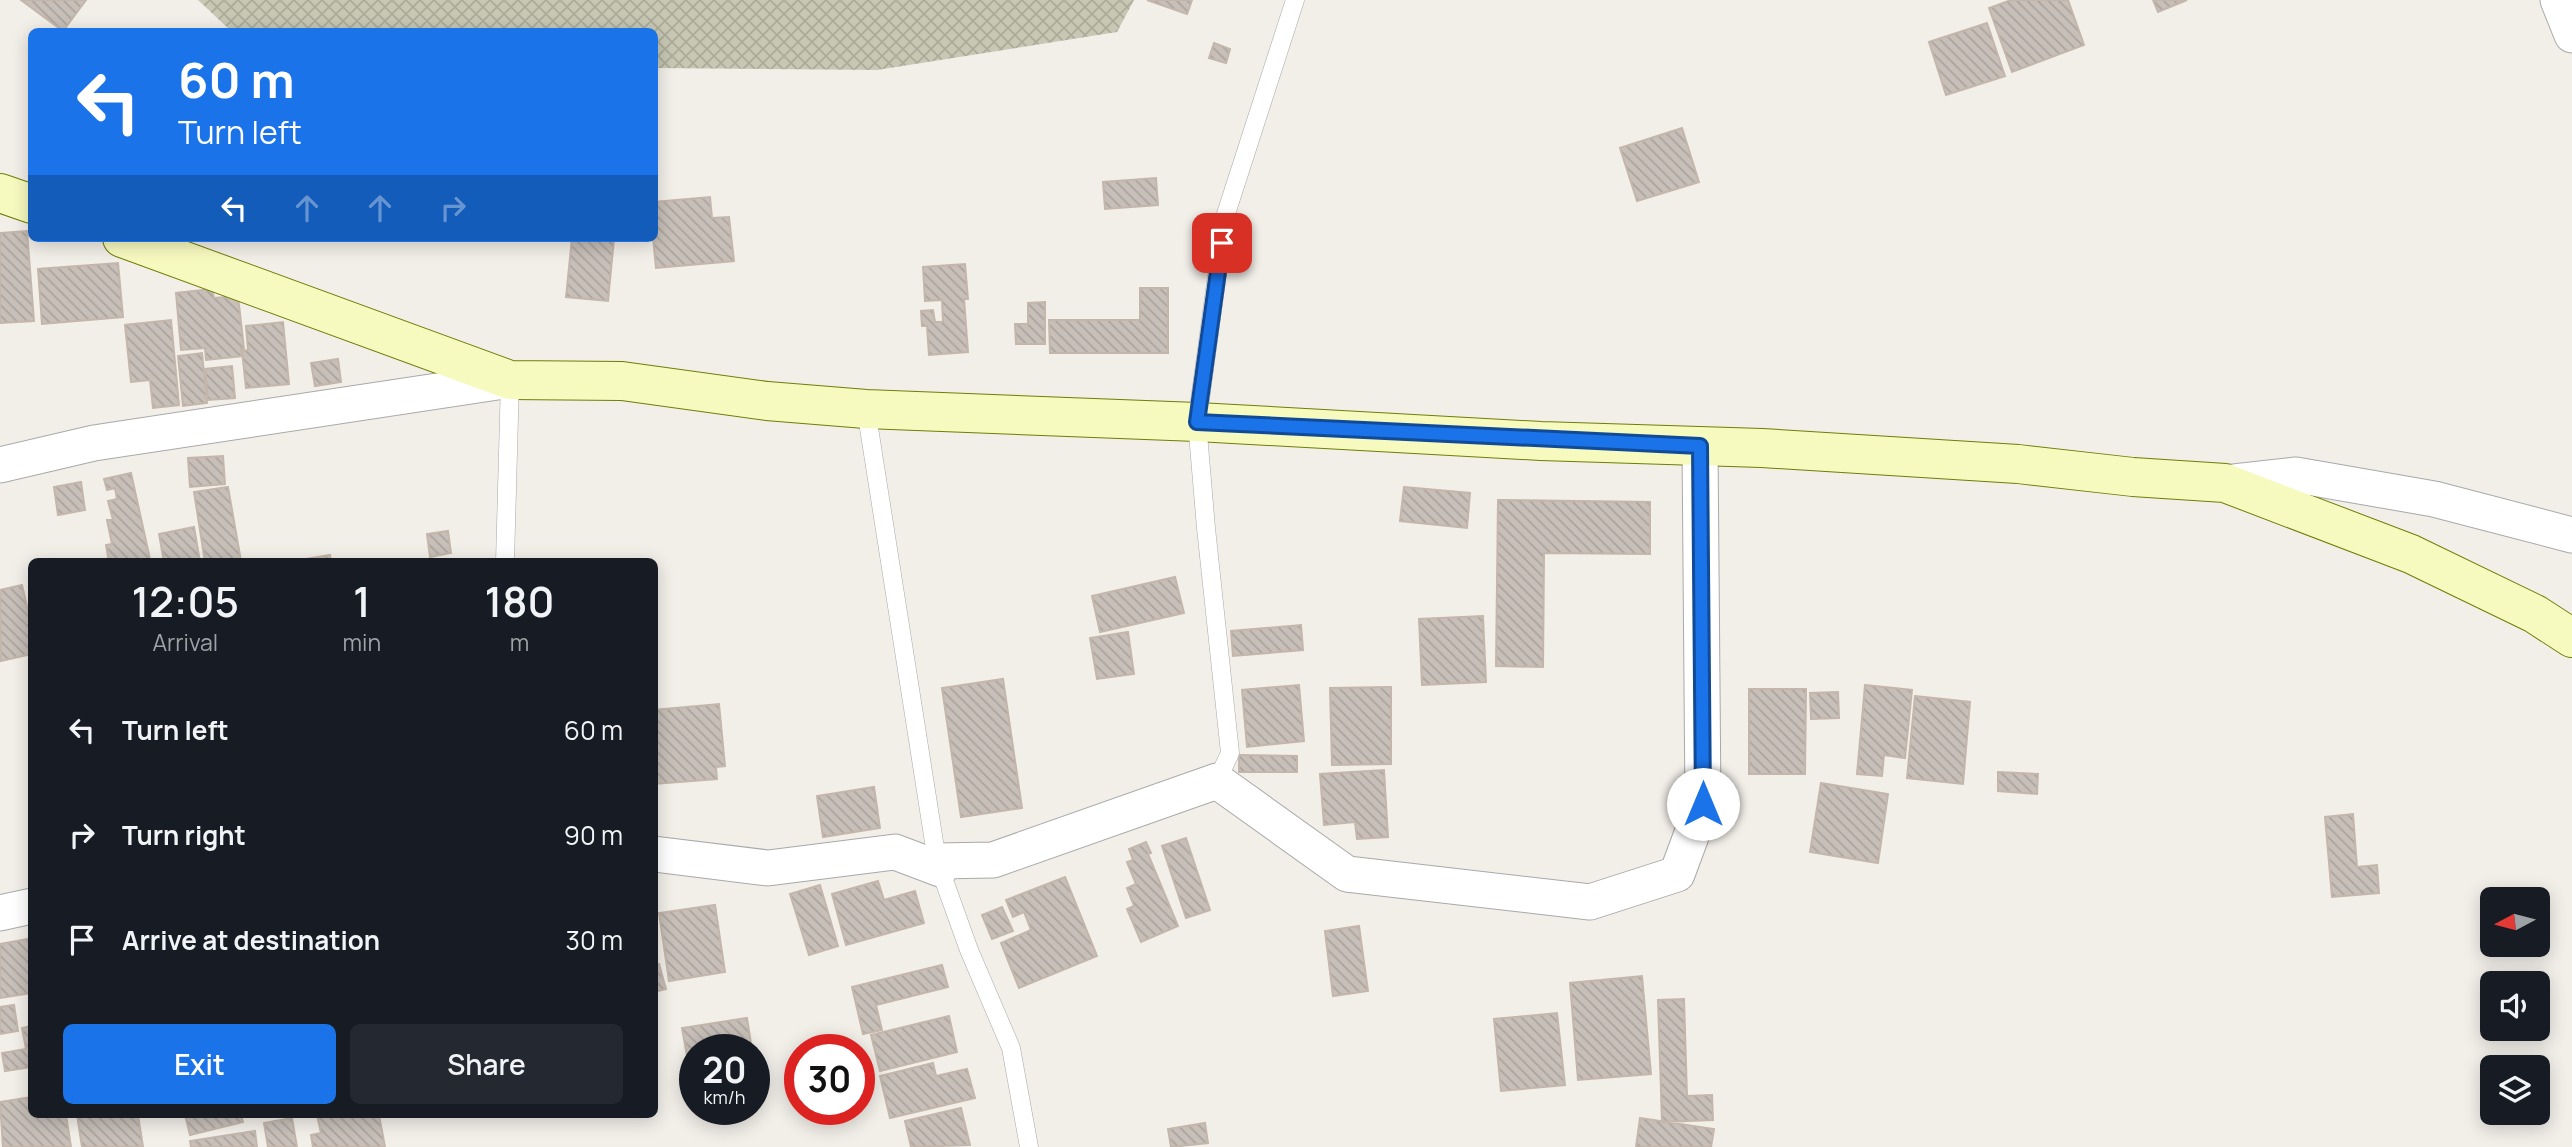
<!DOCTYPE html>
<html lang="en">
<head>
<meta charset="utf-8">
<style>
	:root { --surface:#171b24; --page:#242831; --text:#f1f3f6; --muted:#9ea1a6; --accent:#1a73e8 }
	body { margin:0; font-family:Manrope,sans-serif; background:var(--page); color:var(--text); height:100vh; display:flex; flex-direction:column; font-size:26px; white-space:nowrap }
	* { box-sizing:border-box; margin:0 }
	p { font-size:23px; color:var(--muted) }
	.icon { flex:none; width:38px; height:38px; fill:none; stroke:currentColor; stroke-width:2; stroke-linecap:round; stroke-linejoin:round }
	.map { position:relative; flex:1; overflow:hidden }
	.sheet { position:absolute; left:28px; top:558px; width:630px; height:560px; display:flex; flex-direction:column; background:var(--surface); border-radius:10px; box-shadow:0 4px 18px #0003 }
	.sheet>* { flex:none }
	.top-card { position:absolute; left:28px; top:28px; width:630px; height:214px; border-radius:10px; box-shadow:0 4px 18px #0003; background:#1a73e8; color:#fff; overflow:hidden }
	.needle { width:46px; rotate:263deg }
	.fabs { position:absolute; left:2480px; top:887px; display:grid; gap:14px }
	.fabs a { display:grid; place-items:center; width:70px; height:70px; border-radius:10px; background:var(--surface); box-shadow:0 4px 18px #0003; font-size:35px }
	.speed { position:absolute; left:679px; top:1034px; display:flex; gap:14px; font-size:35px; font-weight:700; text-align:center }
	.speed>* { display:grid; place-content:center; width:91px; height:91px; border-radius:50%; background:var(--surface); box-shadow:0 4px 18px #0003; line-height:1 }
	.speed small { font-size:18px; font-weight:400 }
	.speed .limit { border:10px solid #d22; background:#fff; color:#111 }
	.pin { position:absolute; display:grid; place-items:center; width:60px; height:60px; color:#fff; margin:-30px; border-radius:14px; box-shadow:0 4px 10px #0006 }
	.me { position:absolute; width:77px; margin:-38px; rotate:0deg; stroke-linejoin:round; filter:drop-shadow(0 0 5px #0008) }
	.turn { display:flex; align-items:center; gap:24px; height:147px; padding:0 35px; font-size:32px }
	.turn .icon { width:91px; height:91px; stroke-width:2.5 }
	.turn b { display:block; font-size:49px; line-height:60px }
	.lanes { display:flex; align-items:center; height:66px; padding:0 35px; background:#0003; justify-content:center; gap:35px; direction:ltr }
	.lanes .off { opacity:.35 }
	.eta { display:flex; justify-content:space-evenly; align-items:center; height:119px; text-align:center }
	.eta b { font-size:42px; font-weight:600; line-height:49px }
	.cta { display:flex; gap:14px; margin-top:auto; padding:14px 35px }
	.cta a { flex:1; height:80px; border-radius:10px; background:var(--accent); color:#fff; font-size:28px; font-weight:600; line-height:80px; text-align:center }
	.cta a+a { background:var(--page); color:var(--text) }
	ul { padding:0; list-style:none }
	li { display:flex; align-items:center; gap:21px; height:105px; padding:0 35px }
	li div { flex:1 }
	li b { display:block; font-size:26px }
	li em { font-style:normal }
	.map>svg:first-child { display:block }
	.construction { fill:url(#construction-cross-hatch) }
	.building { fill:url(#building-back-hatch); stroke:#c4b6ab; stroke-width:2 }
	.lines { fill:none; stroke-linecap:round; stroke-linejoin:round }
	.lane-casing { stroke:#a9a9a9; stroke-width:19 }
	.street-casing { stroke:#a9a9a9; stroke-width:37 }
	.secondary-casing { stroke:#707d05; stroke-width:40 }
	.lane { stroke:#fff; stroke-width:18 }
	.street { stroke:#fff; stroke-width:35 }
	.secondary { stroke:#f7fabf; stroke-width:38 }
	.route-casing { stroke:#114b97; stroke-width:18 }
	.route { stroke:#1a73e8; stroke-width:12 }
</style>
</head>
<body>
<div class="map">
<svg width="2572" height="1147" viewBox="0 0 2572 1147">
	<defs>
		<pattern id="construction-cross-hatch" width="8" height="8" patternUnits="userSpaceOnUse" patternTransform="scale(1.75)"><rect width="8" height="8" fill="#c7c7b4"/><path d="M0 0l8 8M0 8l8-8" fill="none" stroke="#abab9a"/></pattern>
		<pattern id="building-back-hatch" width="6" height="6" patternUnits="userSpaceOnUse" patternTransform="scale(1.75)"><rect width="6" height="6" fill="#c7bfb8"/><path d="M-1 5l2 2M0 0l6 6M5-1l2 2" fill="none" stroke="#aba49e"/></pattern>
	</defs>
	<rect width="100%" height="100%" fill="#f2efe9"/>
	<path class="construction" d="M 198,0 L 1134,0 L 1117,32 L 877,70 L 655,68 L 654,32 L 231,31 Z"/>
	<path class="building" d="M 21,0 L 86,0 L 63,31 Z
		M 1147,0 L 1192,0 L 1187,14 Z
		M 2011,0 L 2068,0 L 2084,45 L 2012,72 L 1989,8 Z
		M 2153,0 L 2187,0 L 2158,12 Z
		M 1987,23 L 2005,76 L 1946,95 L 1929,42 Z
		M 1214,43 L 1230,49 L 1226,63 L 1209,58 Z
		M 1682,128 L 1699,182 L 1637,201 L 1620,148 Z
		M 1156,178 L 1158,205 L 1105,209 L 1103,182 Z
		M 710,197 L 712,218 L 729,217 L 734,261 L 656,268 L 653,238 L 654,202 Z
		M 27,231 L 34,321 L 0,323 L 0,233 Z
		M 572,238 L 614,239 L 608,301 L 566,297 Z
		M 118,263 L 123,317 L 42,324 L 38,269 Z
		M 965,264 L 968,299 L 964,299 L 968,352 L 929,355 L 927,326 L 922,326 L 921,311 L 933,310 L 935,322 L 943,322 L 942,300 L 925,301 L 923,267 Z
		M 1140,288 L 1168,288 L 1168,353 L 1050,353 L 1049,320 L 1140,320 Z
		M 212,289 L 214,298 L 238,296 L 244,349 L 241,349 L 242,356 L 206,360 L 205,348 L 181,350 L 176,293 Z
		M 1045,302 L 1045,344 L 1016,344 L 1015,324 L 1028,324 L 1028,303 Z
		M 171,320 L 179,405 L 153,408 L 150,380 L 131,382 L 125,325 Z
		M 283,322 L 289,384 L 246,388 L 242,351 L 248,350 L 246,326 Z
		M 202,353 L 207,403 L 183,406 L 178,356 Z
		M 338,359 L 341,382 L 315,386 L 311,363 Z
		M 232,366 L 235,398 L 208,400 L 205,369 Z
		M 223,456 L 225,484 L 190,487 L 188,458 Z
		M 131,473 L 150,559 L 109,562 L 106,545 L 112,544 L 107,520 L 113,520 L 108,501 L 117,499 L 115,488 L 107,490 L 104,479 Z
		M 81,482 L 85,510 L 58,515 L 54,487 Z
		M 228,487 L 241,561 L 205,562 L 194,492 Z
		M 1404,487 L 1470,493 L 1467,528 L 1400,521 Z
		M 1498,500 L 1650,502 L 1650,554 L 1544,553 L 1543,667 L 1496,666 Z
		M 194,527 L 200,562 L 164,562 L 159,534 Z
		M 448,531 L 451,553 L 430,557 L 427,534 Z
		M 330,555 L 331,562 L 288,562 Z
		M 1175,577 L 1184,613 L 1100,632 L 1092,596 Z
		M 22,585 L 32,627 L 32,654 L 1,661 L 0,590 Z
		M 1483,616 L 1486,682 L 1422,685 L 1419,619 Z
		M 1301,625 L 1303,650 L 1233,656 L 1231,631 Z
		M 1128,632 L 1134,674 L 1097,679 L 1090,638 Z
		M 1003,679 L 1022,808 L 961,817 L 942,688 Z
		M 1299,685 L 1304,741 L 1247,747 L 1242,690 Z
		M 1865,685 L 1912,690 L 1905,758 L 1884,755 L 1882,776 L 1857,774 Z
		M 1391,687 L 1391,764 L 1332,765 L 1330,688 Z
		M 1749,689 L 1806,689 L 1805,774 L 1749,774 Z
		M 1838,692 L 1839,718 L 1811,719 L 1810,693 Z
		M 1915,696 L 1970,702 L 1963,784 L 1907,778 Z
		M 719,704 L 725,766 L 716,767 L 717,779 L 654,784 L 654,710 Z
		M 1239,755 L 1297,756 L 1297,772 L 1239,772 Z
		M 1384,770 L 1388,837 L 1357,839 L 1355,822 L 1324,825 L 1320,774 Z
		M 1998,772 L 2038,774 L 2037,794 L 1998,791 Z
		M 1821,783 L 1888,794 L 1878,863 L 1810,852 Z
		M 874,787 L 880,828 L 823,837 L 817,796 Z
		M 2353,814 L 2357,867 L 2377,865 L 2379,893 L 2332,897 L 2325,817 Z
		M 1186,838 L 1210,910 L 1186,918 L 1162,846 Z
		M 1146,842 L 1151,853 L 1148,854 L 1178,926 L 1141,942 L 1127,909 L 1134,906 L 1127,888 L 1136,884 L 1127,862 L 1133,860 L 1129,849 Z
		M 1065,877 L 1097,956 L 1019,988 L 1001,943 L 1031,930 L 1024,912 L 1013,917 L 1006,900 Z
		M 878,881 L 884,900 L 915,891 L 924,923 L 846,945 L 832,894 Z
		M 820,885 L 838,946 L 809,955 L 790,894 Z
		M 715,905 L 725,972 L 669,981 L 659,913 Z
		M 1002,907 L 1013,931 L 992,939 L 982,915 Z
		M 1359,926 L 1368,991 L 1333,996 L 1325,931 Z
		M 28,939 L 32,959 L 32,993 L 0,998 L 0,944 Z
		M 659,964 L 666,989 L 654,992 L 654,965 Z
		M 942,965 L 948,987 L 876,1005 L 882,1030 L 863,1034 L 852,987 Z
		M 1642,976 L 1651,1074 L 1578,1080 L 1570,983 Z
		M 1684,999 L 1687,1096 L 1712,1095 L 1713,1120 L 1662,1122 L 1658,1000 Z
		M 14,1005 L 18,1031 L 0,1034 L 0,1007 Z
		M 1557,1013 L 1565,1085 L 1501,1091 L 1494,1019 Z
		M 949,1016 L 957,1052 L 880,1071 L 871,1035 Z
		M 747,1018 L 752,1050 L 695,1050 L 695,1072 L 690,1073 L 682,1028 Z
		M 32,1026 L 32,1067 L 5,1071 L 2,1053 L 26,1049 L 22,1028 Z
		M 933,1063 L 936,1076 L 967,1069 L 975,1098 L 890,1118 L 880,1076 Z
		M 32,1097 L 32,1115 L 66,1115 L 71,1147 L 3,1147 L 0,1102 Z
		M 961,1108 L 970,1145 L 911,1147 L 905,1121 Z
		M 77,1115 L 138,1115 L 143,1147 L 82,1147 Z
		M 185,1115 L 241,1115 L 243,1122 L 190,1135 Z
		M 317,1115 L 379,1115 L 385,1147 L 313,1147 L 311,1135 L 321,1133 Z
		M 292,1118 L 297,1147 L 268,1147 L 264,1123 Z
		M 1640,1118 L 1714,1129 L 1711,1147 L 1636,1147 Z
		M 1205,1123 L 1208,1143 L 1171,1147 L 1168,1129 Z
		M 255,1131 L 257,1147 L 191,1147 L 190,1141 Z"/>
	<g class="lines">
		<defs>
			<path id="lane" d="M 866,409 L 937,861 L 969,950 L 1011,1048 L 1029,1147
				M 505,562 L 510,380
				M 1217,781 L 1230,753 L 1206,528 L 1197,422 L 1225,217 L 1295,0"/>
			<path id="street" d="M 2558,0 L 2572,35
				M 0,465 L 94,443 L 510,380
				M 2225,483 L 2296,475 L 2434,499 L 2572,535
				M 654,854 L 768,868 L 895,852 L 940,869
				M 937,861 L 993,860 L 1217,781 L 1347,874 L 1590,902 L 1677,874 L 1703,804 L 1700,446
				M 0,913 L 32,906"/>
			<path id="secondary" d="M 0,193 L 32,204
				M 122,238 L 510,380 L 622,381 L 767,401 L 866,409 L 1197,422 L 1541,441 L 1762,448 L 2018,464 L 2133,477 L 2225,483 L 2411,554 L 2535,614 L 2572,638"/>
		</defs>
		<use href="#lane" class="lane-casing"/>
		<use href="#street" class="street-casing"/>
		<use href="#secondary" class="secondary-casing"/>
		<use href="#lane" class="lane"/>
		<use href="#street" class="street"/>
		<use href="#secondary" class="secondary"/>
	</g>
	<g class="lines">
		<defs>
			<path id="route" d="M 1222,243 L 1197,422 L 1700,446 L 1703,804"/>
		</defs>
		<use href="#route" class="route-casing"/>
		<use href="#route" class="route"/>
	</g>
</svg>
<div class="fabs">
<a><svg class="needle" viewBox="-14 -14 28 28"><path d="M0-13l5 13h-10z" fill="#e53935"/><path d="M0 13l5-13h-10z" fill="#9ea1a6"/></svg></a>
<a><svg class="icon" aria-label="sound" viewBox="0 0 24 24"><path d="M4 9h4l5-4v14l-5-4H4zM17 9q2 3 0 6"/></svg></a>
<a><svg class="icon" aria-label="layers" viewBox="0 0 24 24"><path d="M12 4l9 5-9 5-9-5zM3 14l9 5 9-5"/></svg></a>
</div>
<div class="speed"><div>20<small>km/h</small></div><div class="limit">30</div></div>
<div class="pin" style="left:1222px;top:243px;background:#d93025"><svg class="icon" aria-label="arrive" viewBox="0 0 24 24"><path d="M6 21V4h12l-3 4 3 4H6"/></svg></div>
<svg class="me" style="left:1703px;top:804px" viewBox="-20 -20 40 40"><circle r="19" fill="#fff"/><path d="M0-13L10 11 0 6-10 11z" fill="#1a73e8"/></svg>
<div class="top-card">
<div class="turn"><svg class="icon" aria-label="left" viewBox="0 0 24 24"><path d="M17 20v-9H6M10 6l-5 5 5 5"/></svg><div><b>60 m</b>Turn left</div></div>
<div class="lanes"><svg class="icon" aria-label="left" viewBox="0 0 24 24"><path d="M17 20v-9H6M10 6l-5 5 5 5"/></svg><svg class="icon off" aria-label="ahead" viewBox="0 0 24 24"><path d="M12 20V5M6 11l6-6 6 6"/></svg><svg class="icon off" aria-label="ahead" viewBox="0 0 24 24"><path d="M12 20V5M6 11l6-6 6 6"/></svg><svg class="icon off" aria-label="right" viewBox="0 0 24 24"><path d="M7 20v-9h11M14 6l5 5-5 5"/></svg></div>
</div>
<section class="sheet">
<div class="eta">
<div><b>12:05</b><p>Arrival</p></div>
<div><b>1</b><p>min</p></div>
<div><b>180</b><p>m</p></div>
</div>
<ul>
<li><svg class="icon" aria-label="left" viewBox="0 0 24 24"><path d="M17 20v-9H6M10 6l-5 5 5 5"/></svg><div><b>Turn left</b></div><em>60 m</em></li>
<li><svg class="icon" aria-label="right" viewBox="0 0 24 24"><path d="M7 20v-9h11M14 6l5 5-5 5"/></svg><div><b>Turn right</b></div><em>90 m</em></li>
<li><svg class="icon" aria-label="arrive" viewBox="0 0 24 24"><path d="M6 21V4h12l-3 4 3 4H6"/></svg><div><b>Arrive at destination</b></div><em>30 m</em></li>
</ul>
<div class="cta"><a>Exit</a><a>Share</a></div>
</section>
</div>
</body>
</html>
